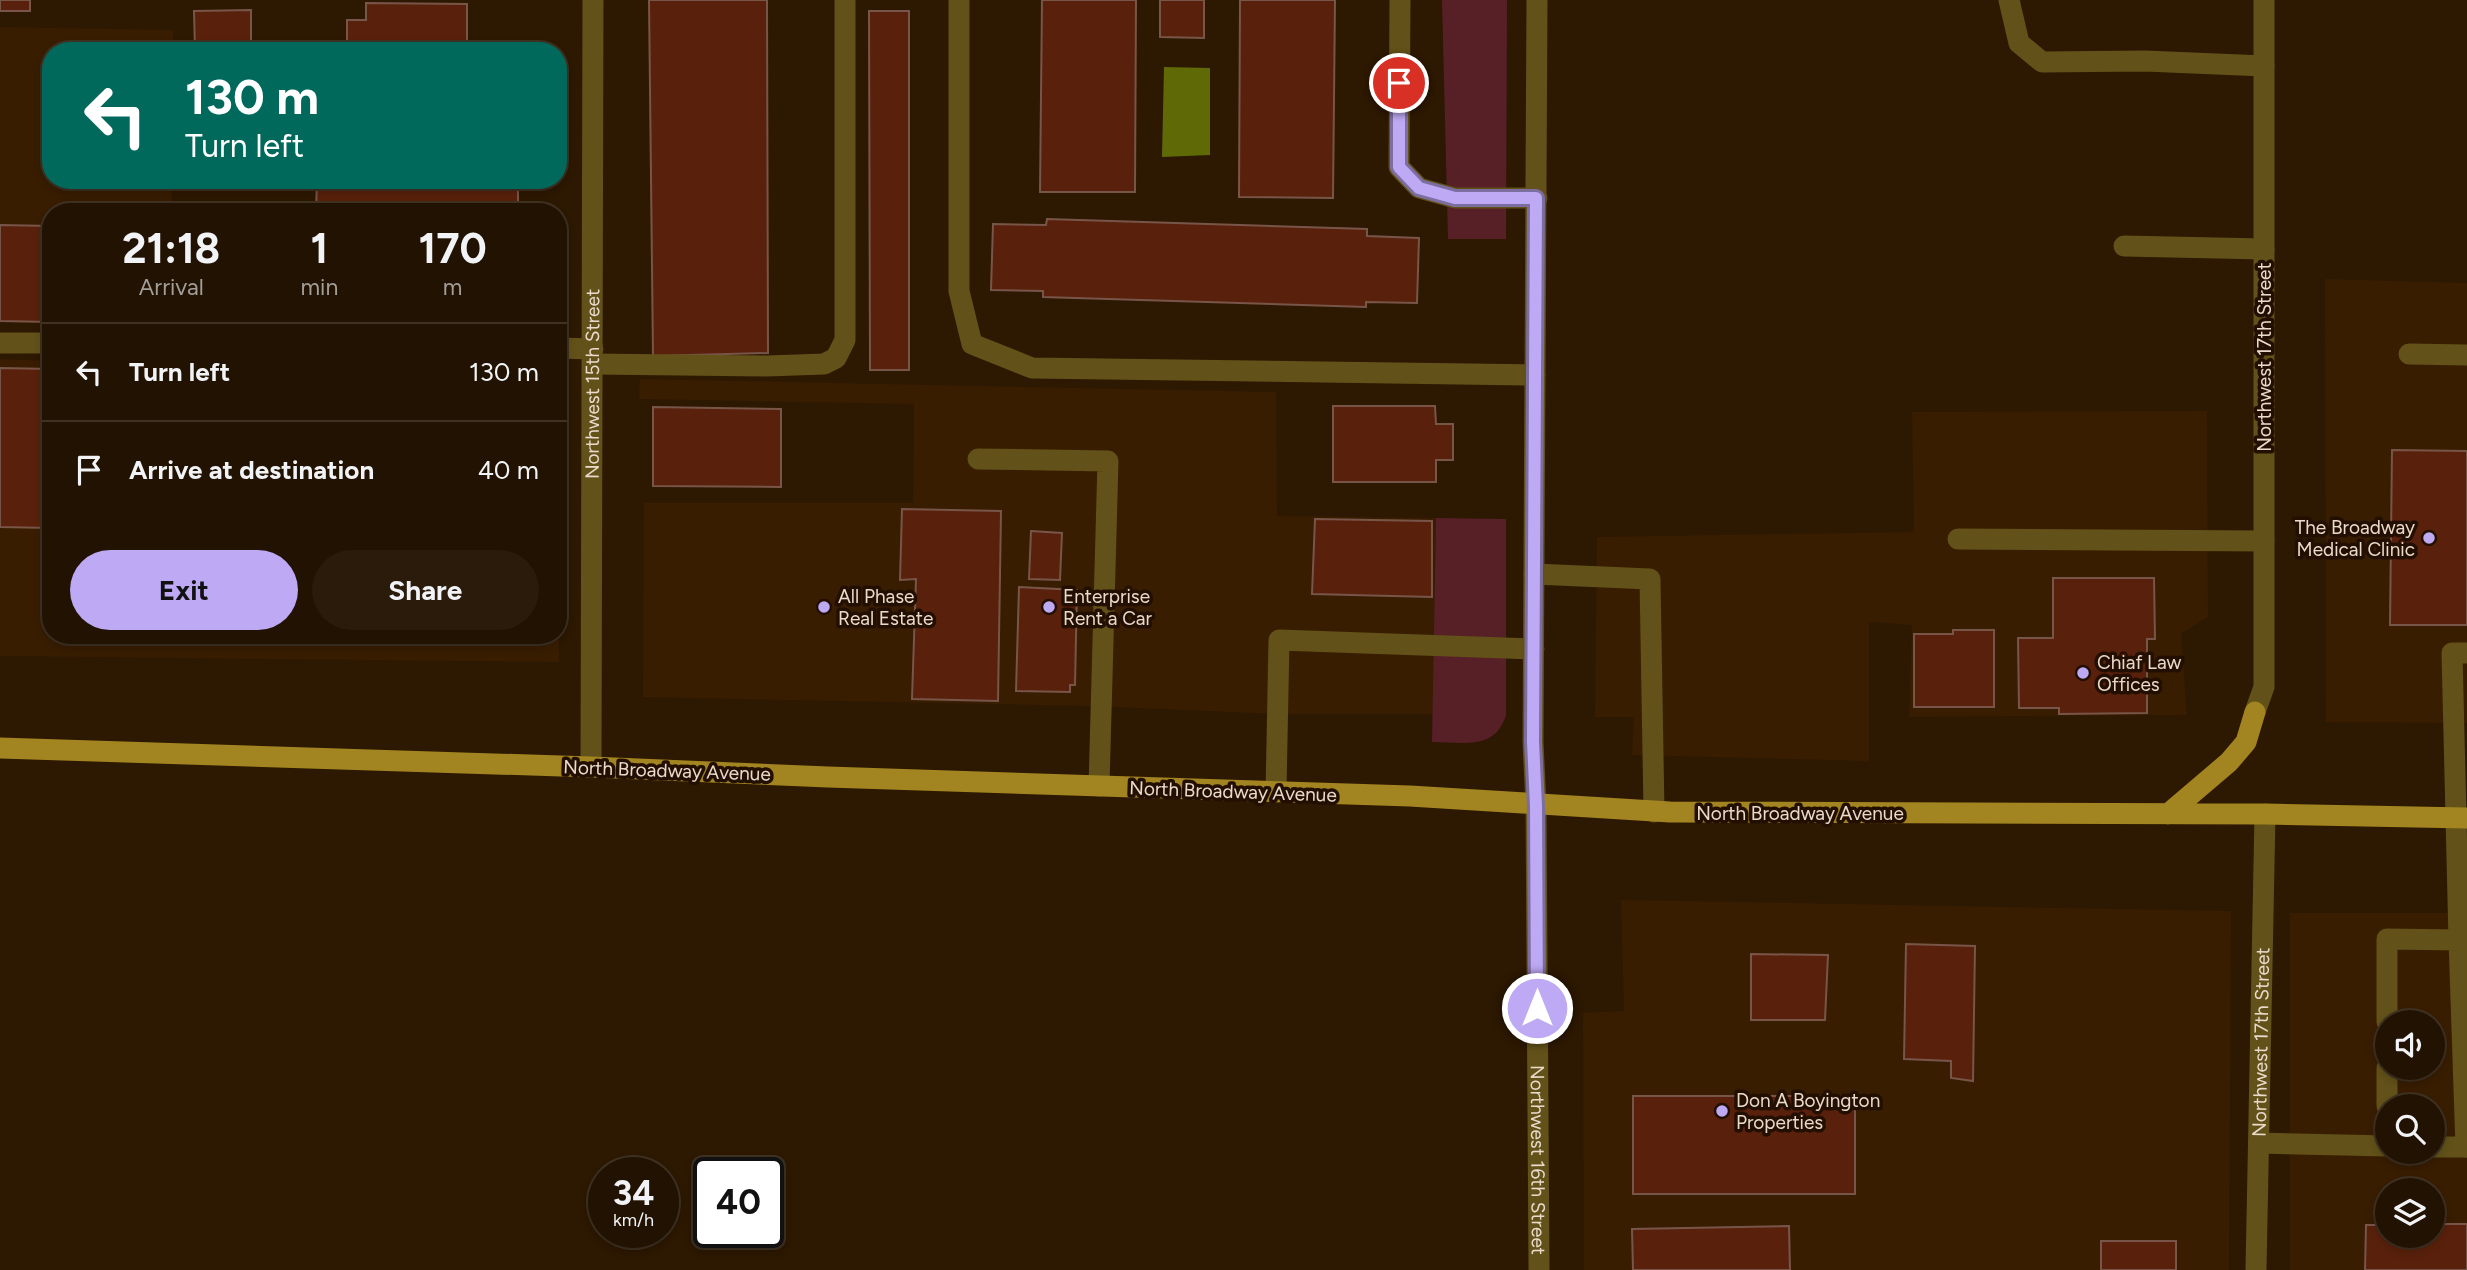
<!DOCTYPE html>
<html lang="en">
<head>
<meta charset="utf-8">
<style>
	:root { --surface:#221201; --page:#2a1b0b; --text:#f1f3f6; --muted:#a29e99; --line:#3f3223; --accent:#bea9f4 }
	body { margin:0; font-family:Figtree,sans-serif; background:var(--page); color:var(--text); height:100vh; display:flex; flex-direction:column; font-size:26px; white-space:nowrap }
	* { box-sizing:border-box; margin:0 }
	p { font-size:23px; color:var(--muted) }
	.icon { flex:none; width:38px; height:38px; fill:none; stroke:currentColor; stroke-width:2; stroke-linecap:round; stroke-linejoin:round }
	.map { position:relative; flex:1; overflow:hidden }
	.details { position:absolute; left:42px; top:203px; width:525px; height:441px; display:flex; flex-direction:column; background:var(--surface); border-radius:28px; box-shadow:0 4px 10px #0003,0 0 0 2px var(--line) }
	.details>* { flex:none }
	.top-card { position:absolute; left:42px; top:42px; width:525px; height:147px; border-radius:28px; box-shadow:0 4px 10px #0003,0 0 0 2px var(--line); background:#00695c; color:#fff; overflow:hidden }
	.controls { position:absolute; left:2375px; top:1010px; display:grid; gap:14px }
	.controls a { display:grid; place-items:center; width:70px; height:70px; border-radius:50%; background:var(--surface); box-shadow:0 4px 10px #0003,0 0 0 2px var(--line); font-size:35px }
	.speed { position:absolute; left:588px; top:1157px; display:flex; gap:14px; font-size:35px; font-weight:700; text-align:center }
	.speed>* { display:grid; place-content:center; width:91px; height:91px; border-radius:50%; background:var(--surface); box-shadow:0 4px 10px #0003,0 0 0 2px var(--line); line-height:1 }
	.speed small { font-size:18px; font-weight:400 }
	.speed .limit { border:4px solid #111; border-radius:10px; background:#fff; color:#111 }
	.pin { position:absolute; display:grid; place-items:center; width:60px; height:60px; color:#fff; margin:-30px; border:4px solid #fff; border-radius:50%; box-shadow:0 2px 7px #0007 }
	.me { position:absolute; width:77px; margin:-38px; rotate:0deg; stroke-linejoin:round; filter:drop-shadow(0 0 5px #0008) }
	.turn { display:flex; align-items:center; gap:24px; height:147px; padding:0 28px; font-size:32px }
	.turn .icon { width:91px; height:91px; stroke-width:2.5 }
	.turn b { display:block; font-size:49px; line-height:60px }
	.eta { display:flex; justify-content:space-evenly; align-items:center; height:119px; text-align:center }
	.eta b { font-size:42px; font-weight:700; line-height:49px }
	.primary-button { display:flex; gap:14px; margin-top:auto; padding:14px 28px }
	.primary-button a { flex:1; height:80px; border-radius:42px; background:var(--accent); color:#111; font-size:28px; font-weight:700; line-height:80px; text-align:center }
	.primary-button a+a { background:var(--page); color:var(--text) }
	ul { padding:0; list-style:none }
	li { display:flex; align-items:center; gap:21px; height:98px; padding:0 28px; border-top:2px solid var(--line) }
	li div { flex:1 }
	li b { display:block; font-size:26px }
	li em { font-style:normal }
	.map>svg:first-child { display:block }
	.built { fill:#381d00; fill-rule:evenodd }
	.green { fill:#572027 }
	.water { fill:#5f6a07 }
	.building { fill:#59210b; stroke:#785549; stroke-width:2 }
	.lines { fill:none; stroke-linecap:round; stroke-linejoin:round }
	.minor { stroke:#625118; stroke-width:21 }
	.major { stroke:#a28420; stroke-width:21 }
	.route-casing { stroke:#7c6e9f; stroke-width:18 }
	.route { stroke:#bea9f4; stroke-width:12 }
	.poi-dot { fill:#bea9f4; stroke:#230f00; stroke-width:2.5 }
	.labels { text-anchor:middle; stroke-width:7; stroke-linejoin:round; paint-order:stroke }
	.street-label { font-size:19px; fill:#e9dacc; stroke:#230f00 }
	.poi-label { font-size:19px; fill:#e9dacc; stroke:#230f00; text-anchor:start }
</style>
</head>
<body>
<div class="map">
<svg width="2467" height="1270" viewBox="0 0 2467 1270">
	<rect width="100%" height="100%" fill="#2d1801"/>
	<path class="built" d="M 0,27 L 173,30 L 173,51 L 51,51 L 51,180 L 172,180 L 171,212 L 51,212 L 51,323 L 0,322 Z
		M 2325,279 L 2467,283 L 2467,723 L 2326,722 Z
		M 0,359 L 51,361 L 51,635 L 558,635 L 558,546 L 559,662 L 0,656 Z
		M 640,379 L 1276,392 L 1277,516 L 1436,518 L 1433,714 L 1277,714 L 1090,706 L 643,697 L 644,503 L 913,503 L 914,404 L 639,399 Z
		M 2207,411 L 2208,617 L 2181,634 L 2187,715 L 1909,717 L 1912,625 L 1869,622 L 1869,761 L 1632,755 L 1634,717 L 1595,717 L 1597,537 L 1914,532 L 1912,412 Z
		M 1621,900 L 2231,911 L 2229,1270 L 1584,1270 L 1583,1013 L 1624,1011 Z
		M 2290,913 L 2467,913 L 2467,1270 L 2290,1270 ZM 2387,1022 L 2432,1022 L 2432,1068 L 2387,1068 ZM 2387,1106 L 2432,1106 L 2432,1152 L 2387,1152 ZM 2387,1190 L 2432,1190 L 2432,1236 L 2387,1236 Z"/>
	<path class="green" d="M 1442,0 L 1507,0 L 1506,239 L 1448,239 Z
		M 1436,518 L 1506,519 L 1506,715 C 1495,751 1463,742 1432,742 Z"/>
	<path class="water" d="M 1164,67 L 1210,68 L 1210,155 L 1162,157 Z"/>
	<path class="building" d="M 0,0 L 30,0 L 30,11 L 0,11 Z
		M 649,0 L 767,0 L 768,353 L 653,356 Z
		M 1042,0 L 1136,0 L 1135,192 L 1040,192 Z
		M 1160,0 L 1204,0 L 1204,38 L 1160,37 Z
		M 1240,0 L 1335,0 L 1333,198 L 1239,197 Z
		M 366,3 L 467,4 L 467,51 L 347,51 L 347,20 L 366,20 Z
		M 251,10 L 251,51 L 195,51 L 194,11 Z
		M 869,11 L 909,11 L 909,370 L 870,370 Z
		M 317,180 L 518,180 L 518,212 L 316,212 Z
		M 1047,219 L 1367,229 L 1367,236 L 1419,238 L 1417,303 L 1366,302 L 1366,307 L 1043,297 L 1043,291 L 991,290 L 993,224 L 1046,225 Z
		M 0,225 L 51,226 L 51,322 L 0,321 Z
		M 0,368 L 51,369 L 51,528 L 0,527 Z
		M 1333,406 L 1435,406 L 1436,424 L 1453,424 L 1453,460 L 1436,460 L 1436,482 L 1333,482 Z
		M 653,407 L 781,409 L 781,487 L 653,486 Z
		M 2392,450 L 2467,451 L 2467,625 L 2390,625 Z
		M 902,509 L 1001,511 L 998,701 L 912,699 L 916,579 L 900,580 Z
		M 1315,519 L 1432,521 L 1432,597 L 1312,594 Z
		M 1031,531 L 1062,533 L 1060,580 L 1029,579 Z
		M 2053,578 L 2154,578 L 2155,639 L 2147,639 L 2147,713 L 2059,714 L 2059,708 L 2019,708 L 2018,638 L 2053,638 Z
		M 1019,587 L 1077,590 L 1075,685 L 1070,685 L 1070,692 L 1016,691 Z
		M 1953,630 L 1994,630 L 1994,707 L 1914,707 L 1914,634 L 1953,634 Z
		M 1906,944 L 1975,946 L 1973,1081 L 1951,1078 L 1951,1061 L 1904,1059 Z
		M 1751,954 L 1828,955 L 1825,1020 L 1751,1020 Z
		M 1633,1096 L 1855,1096 L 1855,1194 L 1633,1194 Z
		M 2432,1224 L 2467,1224 L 2467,1270 L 2365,1270 L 2366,1225 L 2387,1225 L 2387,1236 L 2432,1236 Z
		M 1789,1226 L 1790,1270 L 1633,1270 L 1632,1229 Z
		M 2101,1241 L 2176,1241 L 2176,1270 L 2101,1270 Z"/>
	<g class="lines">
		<g class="minor">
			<path d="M 959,0 L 959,291 L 972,344 L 1032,368 L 1535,375"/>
			<path d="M 1400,0 L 1399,167 L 1419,188 L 1455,198 L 1537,198"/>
			<path id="s1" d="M 1537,0 L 1533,742 L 1536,806 L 1539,1270"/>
			<path d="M 2009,0 L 2019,43 L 2042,62 L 2145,61 L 2264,66"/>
			<path d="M 2124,246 L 2264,249"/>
			<path d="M 0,343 L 51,343"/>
			<path d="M 558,348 L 593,349"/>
			<path d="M 2409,354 L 2467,355"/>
			<path d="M 593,364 L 767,366 L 824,364 L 836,358 L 845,340 L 845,0"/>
			<path d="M 978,459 L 1108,461 L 1099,786"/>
			<path d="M 1958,539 L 2264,541"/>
			<path d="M 1534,574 L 1650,579 L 1654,812"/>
			<path d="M 2467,653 L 2452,653 L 2459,940 L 2467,941"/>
			<path d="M 2255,712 L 2264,687 L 2264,0"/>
			<path id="s2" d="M 591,767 L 593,0"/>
			<path d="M 1276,792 L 1279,640 L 1534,649"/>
			<path d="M 2387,1022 L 2387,939 L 2459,940 L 2466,1147"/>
			<path d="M 2387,1068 L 2387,1106"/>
			<path d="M 2259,1143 L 2387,1146"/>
			<path d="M 2432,1147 L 2467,1147"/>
			<path id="s3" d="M 2256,1270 L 2265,814"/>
		</g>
		<path class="major" d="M 0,748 L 591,767 L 828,777 L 1410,796 L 1670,812 L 2265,814 L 2467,818
			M 2168,814 L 2229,762 L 2246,742 L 2255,712"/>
	</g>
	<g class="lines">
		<defs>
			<path id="route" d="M 1399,83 L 1399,167 L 1419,188 L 1455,198 L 1536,198 L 1533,742 L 1536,806 L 1537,1008"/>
		</defs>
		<use href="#route" class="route-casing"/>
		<use href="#route" class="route"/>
	</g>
	<g class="poi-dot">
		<circle cx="2429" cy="538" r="7"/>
		<circle cx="824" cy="607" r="7"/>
		<circle cx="1049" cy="607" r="7"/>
		<circle cx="2083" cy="673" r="7"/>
		<circle cx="1722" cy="1111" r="7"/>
	</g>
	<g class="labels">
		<g class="street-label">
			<text transform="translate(2264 357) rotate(-90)" y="7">Northwest 17th Street</text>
			<text dy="7" stroke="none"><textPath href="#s2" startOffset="383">Northwest 15th Street</textPath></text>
			<text transform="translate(667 770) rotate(2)" y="7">North Broadway Avenue</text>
			<text transform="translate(1233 791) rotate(2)" y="7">North Broadway Avenue</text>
			<text x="1800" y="820">North Broadway Avenue</text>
			<text dy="7" stroke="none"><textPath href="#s3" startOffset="228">Northwest 17th Street</textPath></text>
			<text dy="7" stroke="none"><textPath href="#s1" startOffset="1160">Northwest 16th Street</textPath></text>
		</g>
		<g class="poi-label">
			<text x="2415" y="534" text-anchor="end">The Broadway<tspan x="2415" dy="22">Medical Clinic</tspan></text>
			<text x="838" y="603">All Phase<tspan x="838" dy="22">Real Estate</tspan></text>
			<text x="1063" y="603">Enterprise<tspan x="1063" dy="22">Rent a Car</tspan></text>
			<text x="2097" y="669">Chiaf Law<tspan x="2097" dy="22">Offices</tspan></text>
			<text x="1736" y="1107">Don A Boyington<tspan x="1736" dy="22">Properties</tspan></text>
		</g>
	</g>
</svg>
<div class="controls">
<a><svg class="icon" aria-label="sound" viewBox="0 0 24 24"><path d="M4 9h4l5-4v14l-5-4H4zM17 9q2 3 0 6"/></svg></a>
<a><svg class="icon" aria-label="search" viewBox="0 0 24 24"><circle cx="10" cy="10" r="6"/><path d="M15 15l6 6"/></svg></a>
<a><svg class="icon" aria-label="layers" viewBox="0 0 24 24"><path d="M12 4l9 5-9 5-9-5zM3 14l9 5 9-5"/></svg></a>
</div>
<div class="speed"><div>34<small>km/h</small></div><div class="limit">40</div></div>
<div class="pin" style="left:1399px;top:83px;background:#d93025"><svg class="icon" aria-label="arrive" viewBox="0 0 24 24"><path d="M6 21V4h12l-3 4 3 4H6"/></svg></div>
<svg class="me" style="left:1537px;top:1008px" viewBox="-20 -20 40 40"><circle r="17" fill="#bea9f4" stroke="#fff" stroke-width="3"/><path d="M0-11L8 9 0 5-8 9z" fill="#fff"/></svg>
<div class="top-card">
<div class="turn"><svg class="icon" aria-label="left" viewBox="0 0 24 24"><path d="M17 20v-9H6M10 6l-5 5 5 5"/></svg><div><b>130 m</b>Turn left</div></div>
</div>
<section class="details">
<div class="eta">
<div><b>21:18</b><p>Arrival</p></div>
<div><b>1</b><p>min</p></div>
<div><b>170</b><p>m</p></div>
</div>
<ul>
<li><svg class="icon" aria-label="left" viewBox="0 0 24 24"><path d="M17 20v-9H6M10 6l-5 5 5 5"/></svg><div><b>Turn left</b></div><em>130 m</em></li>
<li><svg class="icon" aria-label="arrive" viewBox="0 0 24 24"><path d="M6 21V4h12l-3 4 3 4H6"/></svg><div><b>Arrive at destination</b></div><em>40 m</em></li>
</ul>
<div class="primary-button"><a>Exit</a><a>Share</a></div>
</section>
</div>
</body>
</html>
